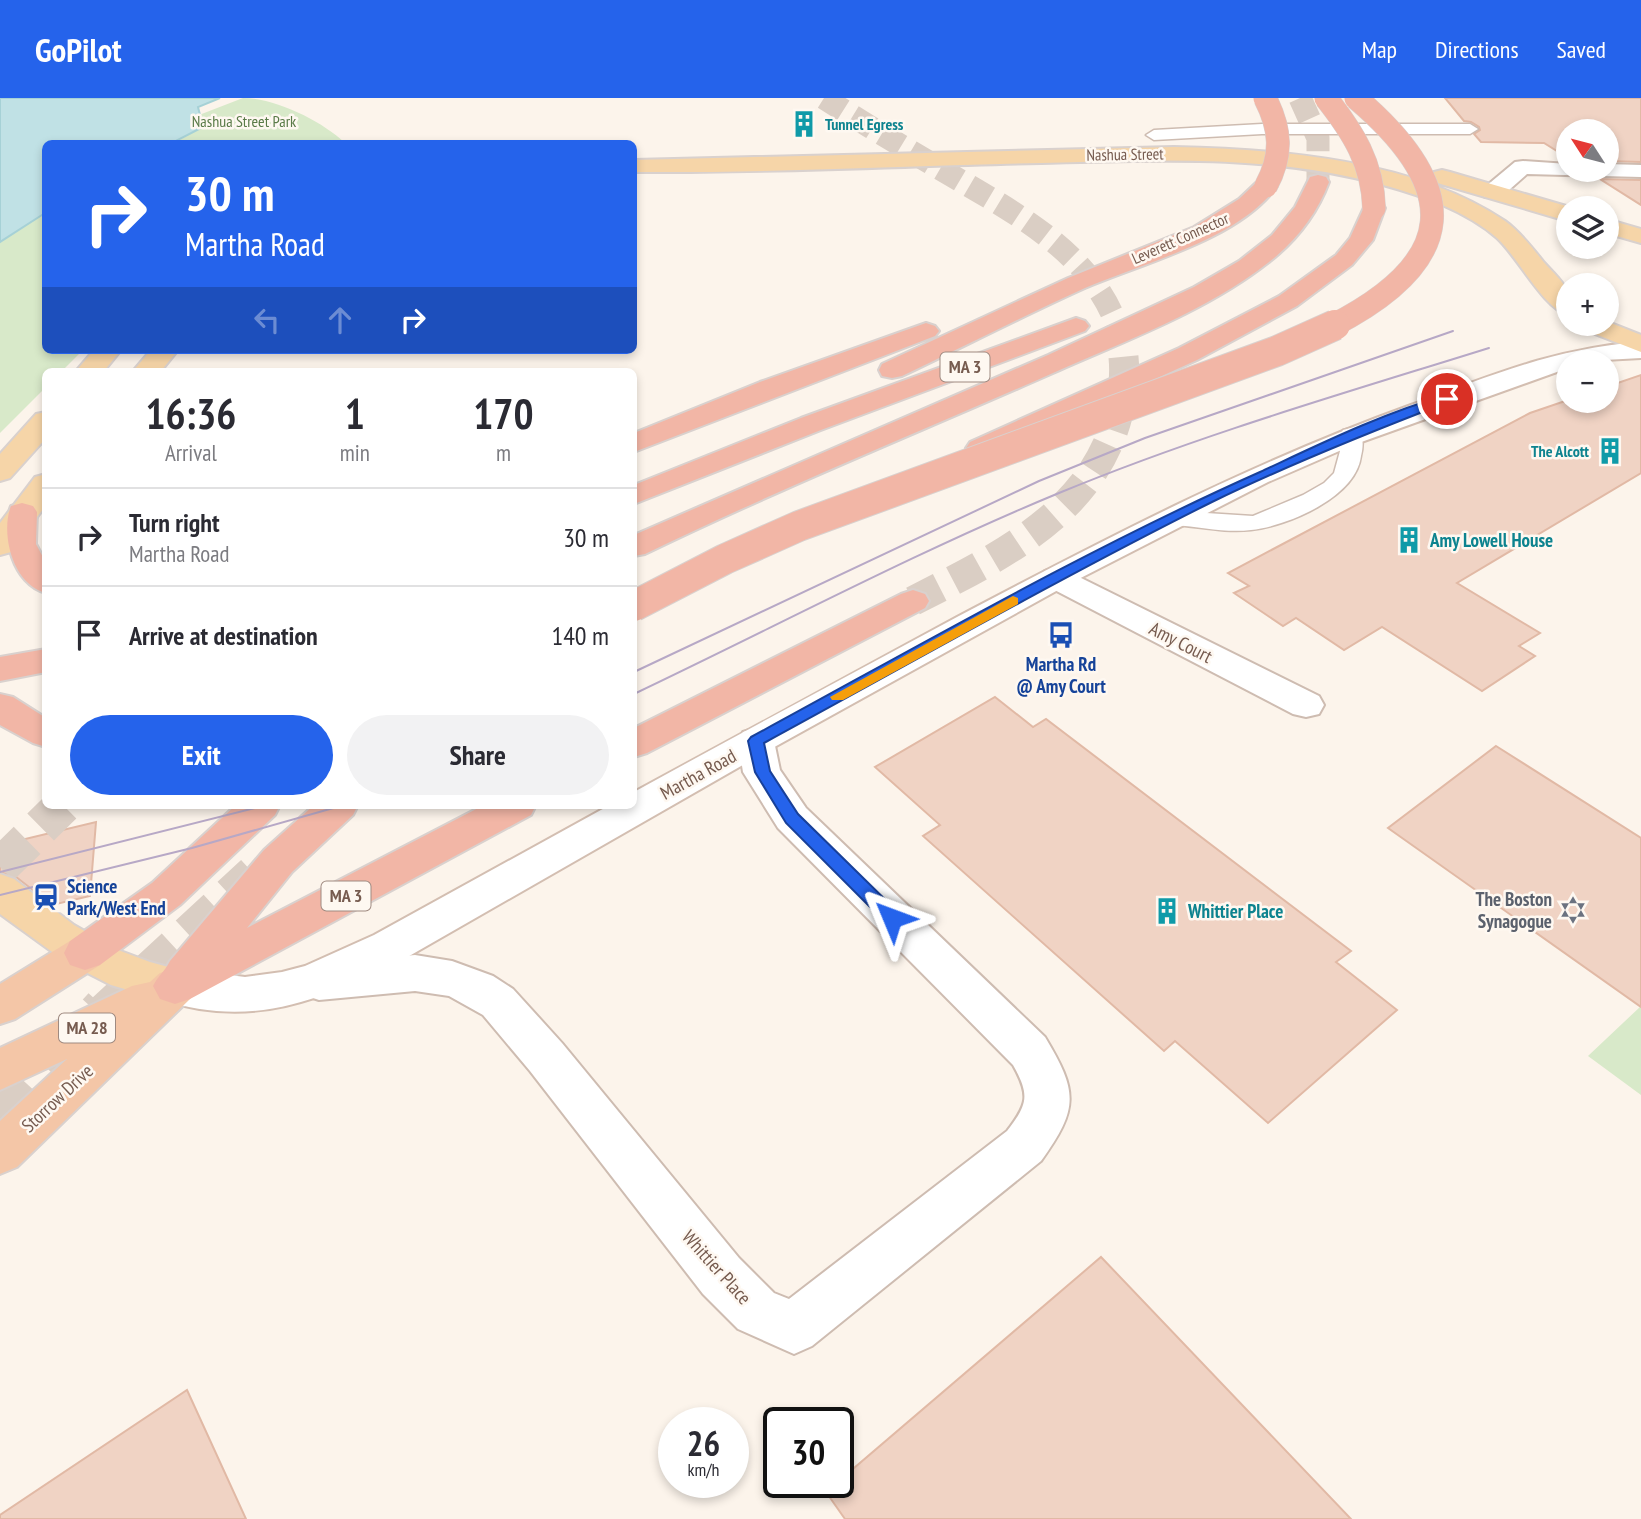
<!DOCTYPE html>
<html lang="en">
<head>
<meta charset="utf-8">
<style>
	:root { --surface:#fff; --page:#f2f2f3; --text:#2b2b33; --muted:#7c7c81; --line:#e1e1e2; --accent:#2563eb }
	body { margin:0; font-family:"PT Sans Narrow",sans-serif; background:var(--page); color:var(--text); height:100vh; display:flex; flex-direction:column; font-size:26px; white-space:nowrap }
	* { box-sizing:border-box; margin:0 }
	p { font-size:23px; color:var(--muted) }
	.icon { flex:none; width:38px; height:38px; fill:none; stroke:currentColor; stroke-width:2; stroke-linecap:round; stroke-linejoin:round }
	.map { position:relative; flex:1; overflow:hidden }
	.panel { position:absolute; left:42px; top:270px; width:595px; height:441px; display:flex; flex-direction:column; background:var(--surface); border-radius:10px; box-shadow:0 4px 10px #0003 }
	.panel>* { flex:none }
	.guide { position:absolute; left:42px; top:42px; width:595px; height:214px; border-radius:10px; box-shadow:0 4px 10px #0003; background:#2563eb; color:#fff; overflow:hidden }
	.needle { width:46px; rotate:306deg }
	.fabs { position:absolute; left:1556px; top:21px; display:grid; gap:14px }
	.fabs a { display:grid; place-items:center; width:63px; height:63px; border-radius:50%; background:var(--surface); box-shadow:0 4px 10px #0003; font-size:35px }
	.speed { position:absolute; left:658px; top:1309px; display:flex; gap:14px; font-size:35px; font-weight:700; text-align:center }
	.speed>* { display:grid; place-content:center; width:91px; height:91px; border-radius:50%; background:var(--surface); box-shadow:0 4px 10px #0003; line-height:1 }
	.speed small { font-size:18px; font-weight:400 }
	.speed .limit { border:4px solid #111; border-radius:10px; background:#fff; color:#111 }
	.pin { position:absolute; display:grid; place-items:center; width:60px; height:60px; color:#fff; margin:-30px; border:4px solid #fff; border-radius:50%; box-shadow:0 2px 7px #0007 }
	.me { position:absolute; width:77px; margin:-38px; rotate:314deg; stroke-linejoin:round; filter:drop-shadow(0 0 5px #0008) }
	.turn { display:flex; align-items:center; gap:24px; height:147px; padding:0 28px; font-size:32px }
	.turn .icon { width:91px; height:91px; stroke-width:2.5 }
	.turn b { display:block; font-size:49px; line-height:60px }
	.lanes { display:flex; align-items:center; height:66px; padding:0 28px; background:#0003; justify-content:center; gap:35px; direction:ltr }
	.lanes .off { opacity:.35 }
	.eta { display:flex; justify-content:space-evenly; align-items:center; height:119px; text-align:center }
	.eta b { font-size:42px; font-weight:600; line-height:49px }
	.button { display:flex; gap:14px; margin-top:auto; padding:14px 28px }
	.button a { flex:1; height:80px; border-radius:42px; background:var(--accent); color:#fff; font-size:28px; font-weight:600; line-height:80px; text-align:center }
	.button a+a { background:var(--page); color:var(--text) }
	ul { padding:0; list-style:none }
	li { display:flex; align-items:center; gap:21px; height:98px; padding:0 28px; border-top:2px solid var(--line) }
	li div { flex:1 }
	li b { display:block; font-size:26px }
	li em { font-style:normal }
	header { display:flex; align-items:center; gap:42px; box-sizing:border-box; height:98px; padding:0 35px; background:var(--accent); color:#fff }
	header strong { font-size:33px }
	nav { display:flex; gap:38px; margin-inline-start:auto; font-size:24px }
	.map>svg:first-child { display:block }
	.green { fill:#d8e9c9 }
	.water { fill:#c0e1e5; stroke:#a6d1d6; stroke-width:2 }
	.building { fill:#f0d3c4; stroke:#e1b9a5; stroke-width:2 }
	.lines { fill:none; stroke-linecap:round; stroke-linejoin:round }
	.motorway-tunnel-far3 { stroke:#dacec4; stroke-width:23; stroke-dasharray:23 11; stroke-linecap:butt }
	.motorway-tunnel-far2 { stroke:#dacec4; stroke-width:30; stroke-dasharray:30 15; stroke-linecap:butt }
	.motorway-tunnel-far1 { stroke:#dacec4; stroke-width:38; stroke-dasharray:38 19; stroke-linecap:butt }
	.motorway-tunnel { stroke:#dacec4; stroke-width:50; stroke-dasharray:50 25; stroke-linecap:butt }
	.service-casing { stroke:#cebcb1; stroke-width:3 }
	.minor-casing { stroke:#cebcb1; stroke-width:4 }
	.secondary-casing { stroke:#d3beb1; stroke-width:4 }
	.primary-casing { stroke:#d9d1ce; stroke-width:4 }
	.trunk-casing { stroke:#d9d1ce; stroke-width:4 }
	.motorway-casing { stroke:#d9d1ce; stroke-width:4 }
	.service { fill:#fff; fill-rule:evenodd }
	.minor { fill:#fff; fill-rule:evenodd }
	.secondary { fill:#fff; fill-rule:evenodd }
	.primary { fill:#f6d5a8; fill-rule:evenodd }
	.trunk { fill:#f4c6a7; fill-rule:evenodd }
	.motorway { fill:#f2b6a6; fill-rule:evenodd }
	.tram { stroke:#b7a8c6; stroke-width:2 }
	.motorway-bridge-far1-casing { stroke:#d9d1ce; stroke-width:24; stroke-linecap:butt }
	.motorway-bridge-casing { stroke:#d9d1ce; stroke-width:32; stroke-linecap:butt }
	.motorway-bridge-far1 { stroke:#f2b6a6; stroke-width:23 }
	.motorway-bridge { stroke:#f2b6a6; stroke-width:30 }
	.route { fill:#2563eb; stroke:#184099; stroke-width:2 }
	.slow { fill:#f59e0b }
	.labels { text-anchor:middle; stroke-width:5; stroke-linejoin:round; paint-order:stroke }
	.far-park-label { font-size:16px; fill:#597a47; stroke:#fef8f1 }
	.far-culture-label { font-size:16px; font-weight:bold; fill:#0d838f; stroke:#fef8f1; text-anchor:start }
	.far-street-label { font-size:16px; fill:#765b4f; stroke:#fef8f1 }
	.shield { fill:#fef8f1; stroke:#9f8a80; stroke-width:2 }
	.shield-label { font-size:18px; font-weight:bold; fill:#765b4f }
	.culture-label { font-size:19px; font-weight:bold; fill:#0d838f; stroke:#fef8f1; text-anchor:start }
	.street-label { font-size:19px; fill:#765b4f; stroke:#fef8f1 }
	.transit-label { font-size:19px; font-weight:bold; fill:#164399; stroke:#fef8f1 }
	.worship-label { font-size:19px; font-weight:bold; fill:#5b616d; stroke:#fef8f1; text-anchor:end }
</style>
</head>
<body>
<header>
<strong>GoPilot</strong>
<nav><a>Map</a><a>Directions</a><a>Saved</a></nav>
</header>
<div class="map">
<svg width="1641" height="1421" viewBox="0 0 1641 1421">
	<rect width="100%" height="100%" fill="#fcf4eb"/>
	<path class="green" d="M 243,0 C 275,0 322,23 345,45 L 172,46 L 203,29 L 199,17 Z
		M 45,115 L 46,252 L 83,252 L 62,273 L 46,273 L 45,290 L 0,335 L 0,144 Z
		M 1641,908 L 1641,997 L 1588,958 Z"/>
	<path class="water" d="M 0,0 L 220,0 L 198,9 L 203,29 L 172,45 L 46,46 L 45,115 L 0,144 Z"/>
	<path class="building" d="M 1445,0 L 1641,0 L 1641,64 L 1606,63 L 1606,33 L 1568,33 L 1568,60 L 1544,45 L 1481,44 L 1474,36 L 1480,32 L 1479,29 L 1471,24 L 1464,23 Z
		M 1600,81 L 1641,82 L 1641,107 Z
		M 1641,277 L 1641,375 L 1457,485 L 1540,535 L 1519,548 L 1535,558 L 1482,593 L 1382,529 L 1344,552 L 1296,520 L 1283,528 L 1234,495 L 1249,488 L 1228,475 L 1530,315 L 1568,302 L 1606,303 L 1606,289 Z
		M 995,599 L 1033,629 L 1046,621 L 1351,853 L 1336,864 L 1397,912 L 1268,1025 L 1175,943 L 1164,953 L 923,738 L 940,727 L 875,669 Z
		M 1496,648 L 1641,740 L 1641,909 L 1388,730 Z
		M 96,724 L 90,798 L 52,807 L 16,779 L 0,774 L 0,747 Z
		M 1101,1159 L 1351,1421 L 845,1421 L 826,1394 Z
		M 187,1292 L 246,1421 L 0,1421 L 0,1417 Z"/>
	<g class="lines">
		<path class="motorway-tunnel-far3" d="M 824,0 C 863,25 903,49 944,73 C 1009,112 1090,152 1117,228
			M 1300,0 L 1318,40 L 1318,84"/>
		<path class="motorway-tunnel-far2" d="M 913,503 C 997,460 1093,416 1118,316 C 1126,284 1127,257 1116,227"/>
		<path class="motorway-tunnel-far1" d="M 0,769 L 63,707
			M 105,914 L 254,776"/>
		<path class="motorway-tunnel" d="M 0,1029 L 107,912"/>
		<defs>
			<path id="service" d="M 1262,26 L 1470,26 L 1478,31 L 1470,36 L 1262,36 L 1154,42 L 1146,37 L 1154,32 Z
				M 1351,330 L 1359,332 C 1364,340 1363,350 1361,358 C 1356,399 1288,428 1251,432 C 1226,435 1200,429 1175,427 L 1167,425 L 1163,420 L 1167,415 L 1175,413 L 1253,418 L 1303,397 L 1324,385 L 1334,375 L 1340,353 L 1340,337 L 1343,332 Z"/>
			<path id="minor" d="M 1523,63 L 1568,66 L 1568,72 L 1606,72 L 1606,66 L 1641,67 L 1641,79 L 1527,76 L 1501,99 L 1485,99 L 1482,94 L 1485,89 L 1515,64 Z
				M 1056,470 L 1067,473 L 1319,598 L 1324,607 L 1319,616 L 1306,619 L 1293,616 L 1045,487 L 1040,480 L 1045,473 Z
				M 756,630 L 769,634 L 774,643 L 780,672 L 806,710 L 1045,939 C 1078,994 1079,1010 1041,1063 L 812,1248 L 794,1256 L 738,1231 L 703,1196 L 530,973 L 483,917 L 449,898 L 415,893 L 319,902 L 304,897 L 297,884 L 304,871 L 319,866 L 415,857 L 452,863 L 493,878 L 513,891 L 562,945 L 739,1160 L 774,1195 L 789,1201 L 1007,1033 C 1028,1006 1030,997 1013,967 L 778,730 L 743,674 L 738,643 L 743,634 Z"/>
			<path id="secondary" d="M 1641,244 L 1641,260 L 1568,264 L 1568,270 L 1353,347 L 1268,384 L 1067,487 L 769,652 L 404,861 C 322,902 251,932 160,901 L 153,888 L 160,875 L 175,870 L 245,879 L 282,874 L 305,868 L 374,837 L 610,707 L 634,707 L 634,694 C 741,635 849,577 957,519 C 1105,441 1253,364 1411,307 C 1490,278 1555,250 1641,244 Z"/>
			<path id="primary" d="M 1174,49 C 1280,51 1415,62 1505,123 C 1519,133 1531,148 1542,162 C 1549,171 1565,184 1568,195 C 1570,201 1568,211 1568,217 C 1543,210 1518,159 1497,140 C 1466,113 1423,98 1383,87 C 1271,56 1155,62 1041,65 C 905,68 769,75 634,74 L 634,62 Z
				M 1442,72 L 1450,74 L 1573,110 L 1568,110 L 1568,123 L 1560,121 L 1434,84 L 1431,79 L 1434,74 Z
				M 1606,121 L 1641,131 L 1641,145 L 1606,135 Z
				M 1606,223 L 1641,237 L 1641,254 L 1582,231 L 1578,226 L 1606,226 Z
				M 94,252 L 121,252 L 104,273 L 76,273 Z
				M 151,252 L 178,252 L 161,273 L 133,273 Z
				M 46,314 L 46,340 L 10,380 L 0,383 L 0,356 L 36,316 Z
				M 46,376 L 46,407 L 11,454 L 0,457 L 0,425 L 35,379 Z
				M 0,776 L 14,781 L 74,827 L 118,852 L 150,864 L 190,875 L 197,888 L 190,901 L 175,906 L 111,887 L 66,864 L 0,816 Z"/>
			<path id="trunk" d="M 85,838 L 100,843 L 106,855 L 100,867 L 15,921 L 0,926 L 0,886 L 70,843 Z
				M 175,870 L 190,875 L 197,888 L 190,901 L 17,1069 L 0,1076 L 0,1023 L 67,961 L 0,992 L 0,950 L 132,888 L 150,884 L 160,875 Z"/>
			<path id="motorway" d="M 1318,77 L 1326,79 L 1329,84 C 1317,116 1296,143 1269,164 C 1207,213 1125,243 1053,275 C 917,335 779,391 645,456 L 634,458 L 634,437 L 1048,257 L 1194,189 L 1239,163 L 1272,137 L 1295,109 L 1310,79 Z
				M 1266,81 L 1274,83 L 1277,88 C 1240,141 1143,165 1085,190 C 1023,218 963,249 902,278 L 892,280 L 882,278 L 879,272 L 882,266 L 1068,180 L 1194,129 L 1239,101 L 1258,83 Z
				M 1374,103 L 1382,105 L 1385,110 L 1373,142 L 1352,167 L 1297,208 L 1197,262 L 990,356 L 980,359 L 970,356 L 966,350 L 970,344 L 1179,250 L 1279,198 L 1336,157 L 1350,140 L 1366,105 Z
				M 1076,220 L 1085,223 L 1089,228 L 1085,233 L 821,332 L 634,406 L 634,387 L 801,320 Z
				M 926,225 L 935,228 L 939,233 L 935,238 L 634,354 L 634,335 L 760,284 Z
				M 22,405 L 33,408 L 37,414 L 36,446 L 46,465 L 46,495 C 13,487 0,436 11,408 Z
				M 913,492 L 925,496 L 929,503 L 925,510 L 647,655 L 634,659 L 634,630 L 901,496 Z
				M 46,551 L 46,574 L 0,583 L 0,559 Z
				M 0,596 L 13,599 L 46,620 L 46,649 L 33,645 L 0,627 Z
				M 236,707 L 280,707 L 275,717 L 180,807 L 100,867 L 85,872 L 70,867 L 64,855 L 70,843 L 152,785 Z
				M 314,707 L 358,707 L 353,717 L 292,774 L 247,830 L 484,707 L 536,707 L 531,717 L 190,901 L 175,906 L 160,901 L 153,888 C 158,878 165,873 170,863 L 264,752 Z"/>
		</defs>
		<use href="#service" class="service-casing"/>
		<use href="#minor" class="minor-casing"/>
		<use href="#secondary" class="secondary-casing"/>
		<use href="#primary" class="primary-casing"/>
		<use href="#trunk" class="trunk-casing"/>
		<use href="#motorway" class="motorway-casing"/>
		<use href="#service" class="service"/>
		<use href="#minor" class="minor"/>
		<use href="#secondary" class="secondary"/>
		<use href="#primary" class="primary"/>
		<use href="#trunk" class="trunk"/>
		<use href="#motorway" class="motorway"/>
		<path class="tram" d="M 634,574 L 1039,383 L 1145,340 L 1453,233
			M 634,596 C 775,529 914,455 1059,395 C 1199,337 1345,295 1489,250
			M 0,774 L 267,707
			M 0,797 L 192,750 L 344,707"/>
		<defs>
			<path id="motorway-bridge-far1" d="M 1265,0 C 1281,31 1283,57 1266,88
				M 1326,0 C 1353,34 1373,66 1374,110
				M 1332,228 C 1459,163 1463,91 1356,0"/>
			<path id="motorway-bridge" d="M 634,508 L 725,461 L 799,428 L 1277,253 L 1335,227"/>
		</defs>
		<use href="#motorway-bridge-far1" class="motorway-bridge-far1-casing"/>
		<use href="#motorway-bridge" class="motorway-bridge-casing"/>
		<use href="#motorway-bridge-far1" class="motorway-bridge-far1"/>
		<use href="#motorway-bridge" class="motorway-bridge"/>
	</g>
	<path class="route" d="M 1447,297 L 1453,301 L 1451,303 C 1370,334 1290,366 1212,404 C 1060,480 913,564 764,645 L 770,673 L 798,716 L 899,815 L 901,820 L 899,825 L 886,825 L 786,725 L 755,674 L 748,643 L 751,639 C 919,548 1085,452 1260,374 C 1320,346 1383,315 1447,297 Z"/>
	<path class="slow" d="M 1013,498 L 1018,500 L 1018,506 L 843,602 L 832,602 L 830,599 Z"/>
	<defs>
		<symbol id="building-bare" viewBox="-9 -9 18 18"><path d="M-4-6H4V6H1V3H-1V6H-4ZM-2.5-4.3h1.7v1.8h-1.7ZM.8-4.3h1.7v1.8H.8ZM-2.5-1h1.7V.8h-1.7ZM.8-1h1.7V.8H.8Z" fill="#0f9aa8" stroke="#fef8f1" stroke-width="2.5" paint-order="stroke"/></symbol>
		<symbol id="bus-bare" viewBox="-9 -9 18 18"><path d="M-5-6H5V4H4V6H2V4H-2V6H-4V4H-5ZM-3.5-4V0h7V-4ZM-3.5 1.2v1.5H-2V1.2ZM2 1.2v1.5H3.5V1.2Z" fill="#1a4fb4" stroke="#fef8f1" stroke-width="2.5" paint-order="stroke"/></symbol>
		<symbol id="station-bare" viewBox="-9 -9 18 18"><path d="M-3-6H3Q5-6 5-4V2Q5 4 3 4L4.5 6H3L1.5 4h-3L-3 6H-4.5L-3 4Q-5 4-5 2V-4Q-5-6-3-6ZM-3.5-4v3h7v-3ZM-3.5 1v1.5H-2V1ZM2 1v1.5H3.5V1Z" fill="#1a4fb4" stroke="#fef8f1" stroke-width="2.5" paint-order="stroke"/></symbol>
		<symbol id="synagogue-bare" viewBox="-9 -9 18 18"><path d="M0-6.5L5.6 3.2H-5.6ZM0 6.5L5.6-3.2H-5.6Z" fill="#6b7280" stroke="#fef8f1" stroke-width="2.5" paint-order="stroke"/></symbol>
	</defs>
	<g fill-rule="evenodd">
		<use href="#building-bare" x="785" y="7" width="38" height="38"/>
		<use href="#building-bare" x="1591" y="334" width="38" height="38"/>
		<use href="#building-bare" x="1390" y="423" width="38" height="38"/>
		<use href="#bus-bare" x="1042" y="518" width="38" height="38"/>
		<use href="#station-bare" x="27" y="780" width="38" height="38"/>
		<use href="#synagogue-bare" x="1554" y="793" width="38" height="38"/>
		<use href="#building-bare" x="1148" y="794" width="38" height="38"/>
	</g>
	<g class="labels">
		<g class="far-park-label">
			<text x="244" y="29">Nashua Street Park</text>
		</g>
		<g class="far-culture-label">
			<text x="825" y="32">Tunnel Egress</text>
			<text x="1589" y="359" text-anchor="end">The Alcott</text>
		</g>
		<g class="far-street-label">
			<text transform="translate(1125 56) rotate(-1)" y="6">Nashua Street</text>
			<text transform="translate(1180 140) rotate(-24)" y="6">Leverett Connector</text>
		</g>
		<g class="shield">
			<rect x="940.5" y="254.5" width="49" height="29" rx="5"/>
			<rect x="321.5" y="783.5" width="49" height="29" rx="5"/>
			<rect x="59" y="915.5" width="56" height="29" rx="5"/>
		</g>
		<g class="shield-label">
			<text x="965" y="275">MA 3</text>
			<text x="346" y="804">MA 3</text>
			<text x="87" y="936">MA 28</text>
		</g>
		<g class="culture-label">
			<text x="1430" y="449">Amy Lowell House</text>
			<text x="1188" y="820">Whittier Place</text>
		</g>
		<g class="street-label">
			<text transform="translate(1181 544) rotate(27)" y="7">Amy Court</text>
			<text transform="translate(698 676) rotate(-29)" y="7">Martha Road</text>
			<text transform="translate(57 1000) rotate(-43)" y="7">Storrow Drive</text>
			<text transform="translate(717 1169) rotate(48)" y="7">Whittier Place</text>
		</g>
		<g class="transit-label">
			<text x="1061" y="573">Martha Rd<tspan x="1061" dy="22">@ Amy Court</tspan></text>
			<text x="67" y="795" text-anchor="start">Science<tspan x="67" dy="22">Park/West End</tspan></text>
		</g>
		<g class="worship-label">
			<text x="1552" y="808">The Boston<tspan x="1552" dy="22">Synagogue</tspan></text>
		</g>
	</g>
</svg>
<div class="fabs">
<a><svg class="needle" viewBox="-14 -14 28 28"><path d="M0-13l5 13h-10z" fill="#e53935"/><path d="M0 13l5-13h-10z" fill="#7c7c81"/></svg></a>
<a><svg class="icon" aria-label="layers" viewBox="0 0 24 24"><path d="M12 4l9 5-9 5-9-5zM3 14l9 5 9-5"/></svg></a>
<a>+</a>
<a>−</a>
</div>
<div class="speed"><div>26<small>km/h</small></div><div class="limit">30</div></div>
<div class="pin" style="left:1447px;top:301px;background:#d93025"><svg class="icon" aria-label="arrive" viewBox="0 0 24 24"><path d="M6 21V4h12l-3 4 3 4H6"/></svg></div>
<svg class="me" style="left:892px;top:820px" viewBox="-20 -20 40 40"><path d="M0-17L14 15 0 8-14 15z" fill="#2563eb" stroke="#fff" stroke-width="4"/></svg>
<div class="guide">
<div class="turn"><svg class="icon" aria-label="right" viewBox="0 0 24 24"><path d="M7 20v-9h11M14 6l5 5-5 5"/></svg><div><b>30 m</b>Martha Road</div></div>
<div class="lanes"><svg class="icon off" aria-label="left" viewBox="0 0 24 24"><path d="M17 20v-9H6M10 6l-5 5 5 5"/></svg><svg class="icon off" aria-label="ahead" viewBox="0 0 24 24"><path d="M12 20V5M6 11l6-6 6 6"/></svg><svg class="icon" aria-label="right" viewBox="0 0 24 24"><path d="M7 20v-9h11M14 6l5 5-5 5"/></svg></div>
</div>
<section class="panel">
<div class="eta">
<div><b>16:36</b><p>Arrival</p></div>
<div><b>1</b><p>min</p></div>
<div><b>170</b><p>m</p></div>
</div>
<ul>
<li><svg class="icon" aria-label="right" viewBox="0 0 24 24"><path d="M7 20v-9h11M14 6l5 5-5 5"/></svg><div><b>Turn right</b><p>Martha Road</p></div><em>30 m</em></li>
<li><svg class="icon" aria-label="arrive" viewBox="0 0 24 24"><path d="M6 21V4h12l-3 4 3 4H6"/></svg><div><b>Arrive at destination</b></div><em>140 m</em></li>
</ul>
<div class="button"><a>Exit</a><a>Share</a></div>
</section>
</div>
</body>
</html>
